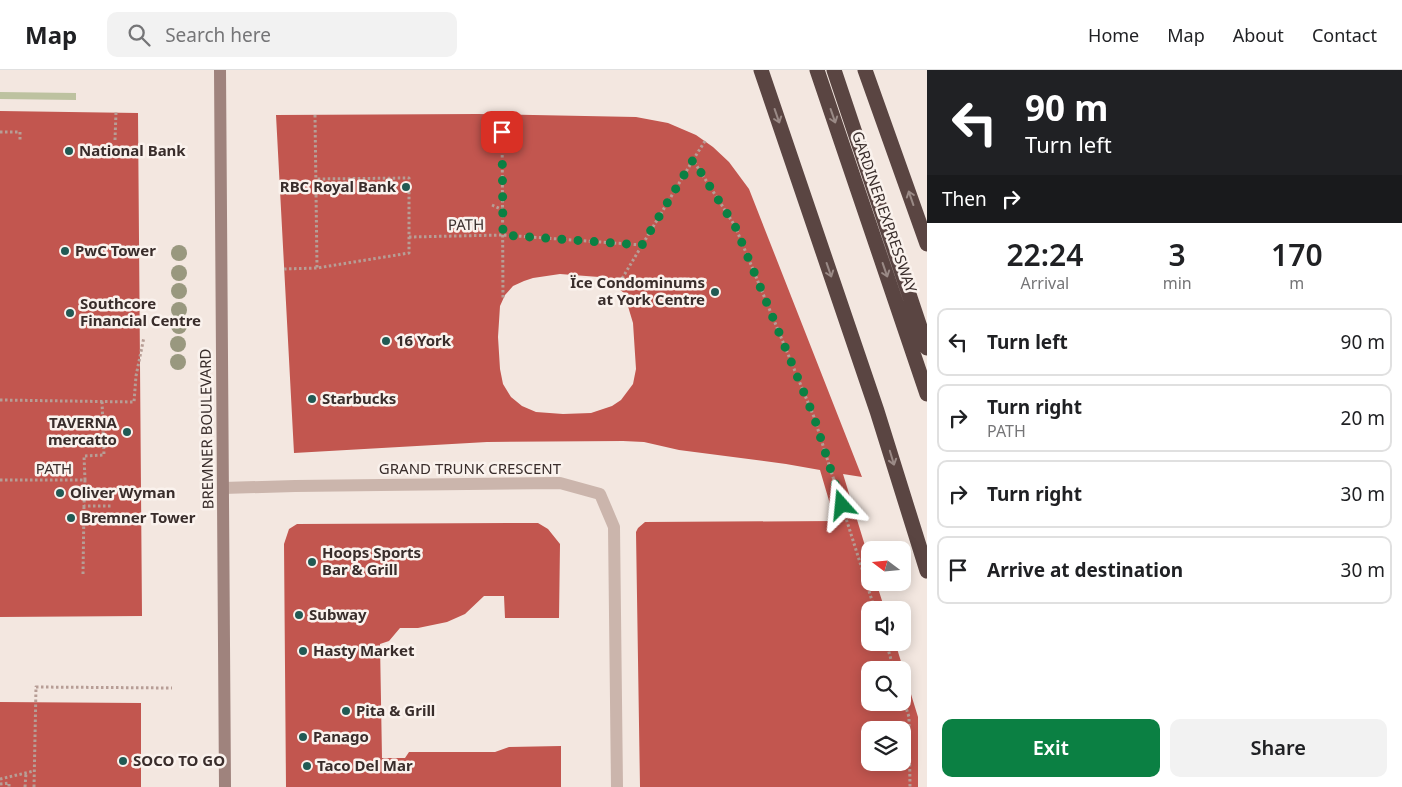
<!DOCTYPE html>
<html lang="en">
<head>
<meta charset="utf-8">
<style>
	:root { --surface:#fff; --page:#f2f2f2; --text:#202124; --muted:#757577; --line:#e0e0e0; --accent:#0b8043 }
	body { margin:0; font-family:"Noto Sans",sans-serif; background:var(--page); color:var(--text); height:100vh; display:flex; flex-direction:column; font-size:19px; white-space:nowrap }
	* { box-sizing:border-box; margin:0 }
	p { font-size:16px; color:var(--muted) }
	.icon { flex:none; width:28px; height:28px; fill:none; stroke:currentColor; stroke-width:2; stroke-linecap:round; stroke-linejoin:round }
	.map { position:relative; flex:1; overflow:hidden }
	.drawer { display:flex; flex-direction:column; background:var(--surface); width:475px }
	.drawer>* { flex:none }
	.top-card { background:#202124; color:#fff; overflow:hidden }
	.needle { width:32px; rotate:286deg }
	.tools { position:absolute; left:861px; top:471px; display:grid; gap:10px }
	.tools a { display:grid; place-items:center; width:50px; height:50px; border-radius:10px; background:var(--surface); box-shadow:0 2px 12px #0003; font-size:25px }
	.pin { position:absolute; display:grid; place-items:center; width:42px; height:42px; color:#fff; margin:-21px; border-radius:10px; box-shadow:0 2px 8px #0006 }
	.me { position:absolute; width:55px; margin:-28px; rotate:342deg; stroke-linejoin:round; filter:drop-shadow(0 0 4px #0008) }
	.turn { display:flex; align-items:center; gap:18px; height:105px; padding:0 15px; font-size:22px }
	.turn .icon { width:65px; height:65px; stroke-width:2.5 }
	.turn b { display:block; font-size:35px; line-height:42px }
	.then { display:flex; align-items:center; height:48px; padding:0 15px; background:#0003; gap:10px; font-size:19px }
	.eta { display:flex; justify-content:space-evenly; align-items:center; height:85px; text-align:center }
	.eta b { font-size:30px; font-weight:600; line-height:35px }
	.action { display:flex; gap:10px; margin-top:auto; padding:10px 15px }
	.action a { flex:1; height:58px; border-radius:10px; background:var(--accent); color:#fff; font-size:20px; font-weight:600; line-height:58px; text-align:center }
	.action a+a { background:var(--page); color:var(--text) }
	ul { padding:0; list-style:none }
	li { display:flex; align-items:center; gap:15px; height:68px; margin:0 10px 8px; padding:0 5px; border:2px solid var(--line); border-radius:10px }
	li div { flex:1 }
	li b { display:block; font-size:19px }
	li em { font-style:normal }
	header { display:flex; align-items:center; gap:30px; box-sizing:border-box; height:70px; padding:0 25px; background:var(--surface); border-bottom:1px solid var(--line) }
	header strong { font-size:24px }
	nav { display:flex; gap:28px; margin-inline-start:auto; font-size:18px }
	.search { width:350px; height:45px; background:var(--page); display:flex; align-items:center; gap:12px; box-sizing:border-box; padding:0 18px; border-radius:10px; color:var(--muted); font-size:19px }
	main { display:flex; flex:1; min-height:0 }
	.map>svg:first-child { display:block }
	.green { fill:#bdc2a0 }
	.building { fill:#c2564f; fill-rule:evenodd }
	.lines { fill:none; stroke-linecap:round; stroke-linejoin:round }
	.path { stroke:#b79e96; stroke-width:3; stroke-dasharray:2.5 2.5; stroke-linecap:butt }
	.street { stroke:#cbb5ac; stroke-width:12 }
	.secondary { stroke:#9f837d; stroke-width:12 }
	.highway { stroke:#5a4542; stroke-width:15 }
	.tree { fill:#99987f }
	.oneway { stroke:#9a8a86 }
	.route { stroke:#0b8043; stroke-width:9; stroke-dasharray:0 16.2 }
	.poi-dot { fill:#215a54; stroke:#faf2ed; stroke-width:2 }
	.labels { text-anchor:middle; stroke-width:5; stroke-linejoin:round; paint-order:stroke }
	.poi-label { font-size:15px; font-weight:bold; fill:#392d2b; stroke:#faf2ed; text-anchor:start }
	.street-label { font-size:15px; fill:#392d2b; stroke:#faf2ed }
</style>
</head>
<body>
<header>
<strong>Map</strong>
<div class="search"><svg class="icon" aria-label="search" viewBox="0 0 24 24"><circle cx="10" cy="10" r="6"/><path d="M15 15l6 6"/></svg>Search here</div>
<nav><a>Home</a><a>Map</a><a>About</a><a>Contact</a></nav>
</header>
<main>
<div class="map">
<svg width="927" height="717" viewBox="0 0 927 717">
	<rect width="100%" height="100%" fill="#f3e7e0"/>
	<path class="green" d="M 0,22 L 76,23 L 76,30 L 0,29 Z"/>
	<path class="building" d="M 0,41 L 138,43 L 142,546 L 0,547 Z
		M 478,44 L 636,47 L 668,53 L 696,65 L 713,77 L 729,92 L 749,119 L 862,407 L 843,404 L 870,492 L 870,512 L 876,512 L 885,540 L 870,540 L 870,572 L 895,572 L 918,647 L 918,717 L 640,717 L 636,462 L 638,458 L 645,452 L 835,451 L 820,400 L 786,394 L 679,380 L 644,372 L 623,371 L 487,372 L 294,383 L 276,45 ZM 560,204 L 599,207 L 613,214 L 624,223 L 633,253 L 636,299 L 633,314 L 621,330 L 612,336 L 591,343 L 563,344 L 536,342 L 522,336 L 511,327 L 503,314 L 500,299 L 498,267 L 500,236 L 505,225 L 513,216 L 524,211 L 533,208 ZM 870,600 L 902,600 L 902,632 L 870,632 ZM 870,660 L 902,660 L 902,692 L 870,692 Z
		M 538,453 L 548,459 L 560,474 L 559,548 L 505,548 L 504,526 L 484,526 L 465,544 L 447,552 L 418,558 L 400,558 L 389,571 L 380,574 L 382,688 L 405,688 L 409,682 L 495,682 L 509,677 L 561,676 L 561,717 L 286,717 L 284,474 L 289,459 L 297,454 Z
		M 0,632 L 141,633 L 141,717 L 0,717 Z"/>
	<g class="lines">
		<path class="path" d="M 315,45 L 317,198
			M 502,45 L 503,230
			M 0,62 L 20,62 L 20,71
			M 115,70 L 116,42
			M 705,71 L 693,90 L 735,156 L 814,347 L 875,540
			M 492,135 L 503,140
			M 409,167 L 503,165 L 642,175
			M 284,199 L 317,198 L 409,183 L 409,108 L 316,109
			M 617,217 L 693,90
			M 0,330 L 134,332 L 136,306 L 144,267
			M 0,410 L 85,410 L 84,436 L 111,436
			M 85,410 L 84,386 L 104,385 L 102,331
			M 83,504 L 84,436
			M 886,572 L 894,600
			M 902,625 L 909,647 L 910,717
			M 0,709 L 34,701
			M 0,714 L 9,713 L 9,717
			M 25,717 L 26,703
			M 34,717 L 36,617 L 172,618"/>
		<path class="street" d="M 223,418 L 295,416 L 560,413 L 600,424 L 614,457 L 617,717"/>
		<path class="secondary" d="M 220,0 L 225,717"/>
		<path class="highway" d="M 761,0 L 877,341 L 927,501
			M 817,0 L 927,324
			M 834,0 L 927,278
			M 865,0 L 927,174"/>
	</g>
	<g class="tree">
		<circle cx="179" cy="183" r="8"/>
		<circle cx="179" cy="203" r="8"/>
		<circle cx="179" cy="221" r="8"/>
		<circle cx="179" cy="240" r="8"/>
		<circle cx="179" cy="256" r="8"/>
		<circle cx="178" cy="274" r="8"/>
		<circle cx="178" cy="292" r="8"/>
	</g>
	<defs><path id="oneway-shaft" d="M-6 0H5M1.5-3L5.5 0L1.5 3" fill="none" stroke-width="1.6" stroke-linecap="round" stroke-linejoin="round" transform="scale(1.25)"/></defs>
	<g class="oneway">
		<use href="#oneway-shaft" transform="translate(777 46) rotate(71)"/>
		<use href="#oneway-shaft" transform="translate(833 46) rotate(71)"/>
		<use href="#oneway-shaft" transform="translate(911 128) rotate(-109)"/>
		<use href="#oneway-shaft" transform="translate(829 200) rotate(71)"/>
		<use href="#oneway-shaft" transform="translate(885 200) rotate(71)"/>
		<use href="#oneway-shaft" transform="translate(892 388) rotate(73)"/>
	</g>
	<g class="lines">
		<path class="route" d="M 502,62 L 503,165 L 642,175 L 693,90 L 735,156 L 814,347 L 842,435"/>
	</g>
	<g class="poi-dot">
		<circle cx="69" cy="81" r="5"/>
		<circle cx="406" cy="117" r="5"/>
		<circle cx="65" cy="181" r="5"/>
		<circle cx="715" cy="222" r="5"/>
		<circle cx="70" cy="243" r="5"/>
		<circle cx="386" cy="271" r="5"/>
		<circle cx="312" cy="329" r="5"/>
		<circle cx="127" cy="362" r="5"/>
		<circle cx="60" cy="423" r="5"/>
		<circle cx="71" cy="448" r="5"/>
		<circle cx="312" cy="492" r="5"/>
		<circle cx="299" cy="545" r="5"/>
		<circle cx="303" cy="581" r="5"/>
		<circle cx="346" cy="641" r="5"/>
		<circle cx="303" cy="667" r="5"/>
		<circle cx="123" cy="691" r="5"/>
		<circle cx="307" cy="696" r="5"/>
	</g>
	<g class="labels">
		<g class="poi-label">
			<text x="79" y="86">National Bank</text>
			<text x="396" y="122" text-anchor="end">RBC Royal Bank</text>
			<text x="75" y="186">PwC Tower</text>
			<text x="705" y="218" text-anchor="end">Ïce Condominums<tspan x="705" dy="17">at York Centre</tspan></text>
			<text x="80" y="239">Southcore<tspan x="80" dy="17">Financial Centre</tspan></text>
			<text x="396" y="276">16 York</text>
			<text x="322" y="334">Starbucks</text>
			<text x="117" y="358" text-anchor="end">TAVERNA<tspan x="117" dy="17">mercatto</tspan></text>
			<text x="70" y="428">Oliver Wyman</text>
			<text x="81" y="453">Bremner Tower</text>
			<text x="322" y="488">Hoops Sports<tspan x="322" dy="17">Bar &amp; Grill</tspan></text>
			<text x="309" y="550">Subway</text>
			<text x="313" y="586">Hasty Market</text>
			<text x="356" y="646">Pita &amp; Grill</text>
			<text x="313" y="672">Panago</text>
			<text x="133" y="696">SOCO TO GO</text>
			<text x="317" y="701">Taco Del Mar</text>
		</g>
		<g class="street-label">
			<text transform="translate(884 142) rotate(71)" y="5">GARDINER EXPRESSWAY</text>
			<text transform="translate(466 155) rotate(-1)" y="5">PATH</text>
			<text transform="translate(207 359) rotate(-91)" y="5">BREMNER BOULEVARD</text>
			<text x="54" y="404">PATH</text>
			<text x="470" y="404">GRAND TRUNK CRESCENT</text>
		</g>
	</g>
</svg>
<div class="tools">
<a><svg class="needle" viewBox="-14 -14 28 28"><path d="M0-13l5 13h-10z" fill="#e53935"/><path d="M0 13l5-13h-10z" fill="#757577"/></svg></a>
<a><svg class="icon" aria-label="sound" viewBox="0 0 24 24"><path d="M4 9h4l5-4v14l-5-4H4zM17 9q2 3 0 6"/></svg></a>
<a><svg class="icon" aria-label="search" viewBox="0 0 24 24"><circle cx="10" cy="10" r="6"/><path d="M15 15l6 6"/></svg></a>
<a><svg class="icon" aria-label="layers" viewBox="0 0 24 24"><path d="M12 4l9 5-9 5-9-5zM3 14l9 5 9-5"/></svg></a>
</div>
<div class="pin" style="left:502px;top:62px;background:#d93025"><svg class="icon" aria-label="arrive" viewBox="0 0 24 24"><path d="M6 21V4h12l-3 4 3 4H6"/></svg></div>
<svg class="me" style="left:842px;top:435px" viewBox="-20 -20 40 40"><path d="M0-17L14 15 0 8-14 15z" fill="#0b8043" stroke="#fff" stroke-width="4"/></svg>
</div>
<section class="drawer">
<div class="top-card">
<div class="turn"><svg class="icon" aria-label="left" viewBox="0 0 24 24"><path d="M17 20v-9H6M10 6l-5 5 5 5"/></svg><div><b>90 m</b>Turn left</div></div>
<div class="then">Then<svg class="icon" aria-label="right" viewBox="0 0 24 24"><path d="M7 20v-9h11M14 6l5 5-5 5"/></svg></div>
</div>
<div class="eta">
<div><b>22:24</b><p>Arrival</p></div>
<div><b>3</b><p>min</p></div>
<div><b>170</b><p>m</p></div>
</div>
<ul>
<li><svg class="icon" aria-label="left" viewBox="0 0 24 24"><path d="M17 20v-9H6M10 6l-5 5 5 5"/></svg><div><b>Turn left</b></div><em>90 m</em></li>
<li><svg class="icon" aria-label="right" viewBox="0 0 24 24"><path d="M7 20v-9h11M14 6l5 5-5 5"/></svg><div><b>Turn right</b><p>PATH</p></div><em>20 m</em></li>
<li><svg class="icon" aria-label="right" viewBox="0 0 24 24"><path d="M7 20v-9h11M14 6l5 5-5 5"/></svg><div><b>Turn right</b></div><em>30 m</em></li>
<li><svg class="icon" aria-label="arrive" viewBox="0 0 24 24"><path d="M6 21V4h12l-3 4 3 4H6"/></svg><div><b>Arrive at destination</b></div><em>30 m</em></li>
</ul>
<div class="action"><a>Exit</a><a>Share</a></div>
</section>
</main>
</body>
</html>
